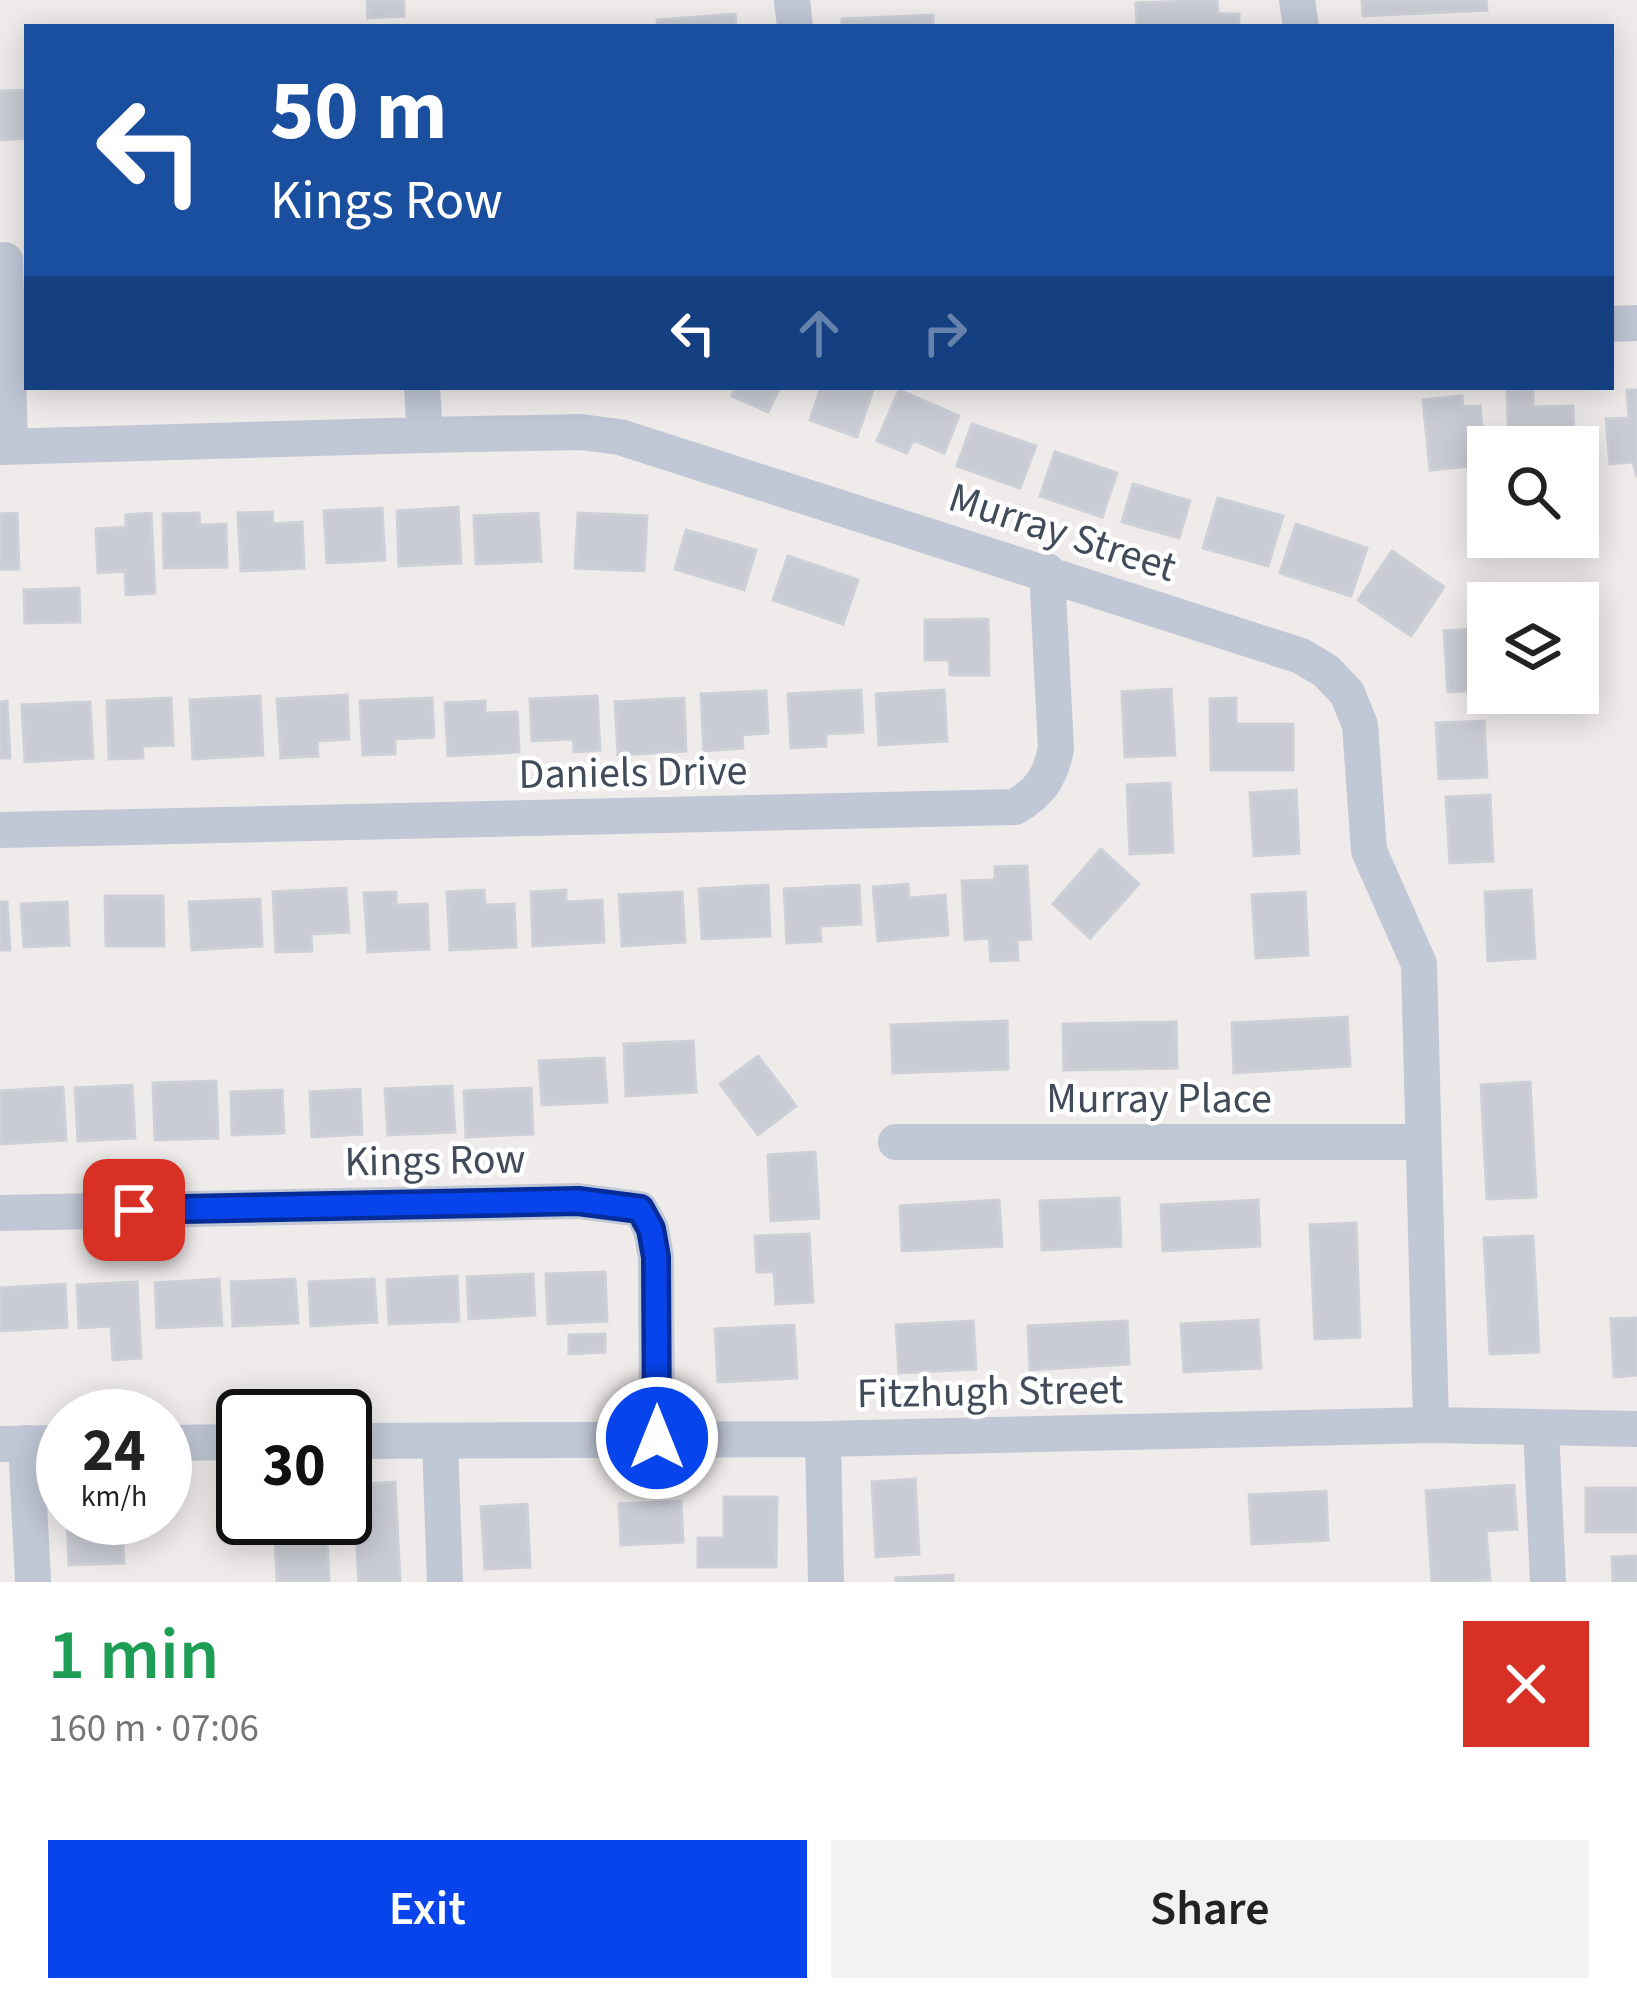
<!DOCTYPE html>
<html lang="en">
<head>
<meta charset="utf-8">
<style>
	:root { --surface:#fff; --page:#f2f2f2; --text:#222; --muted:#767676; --accent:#0844eb }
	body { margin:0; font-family:"Source Sans 3",sans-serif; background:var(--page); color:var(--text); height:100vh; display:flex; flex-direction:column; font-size:45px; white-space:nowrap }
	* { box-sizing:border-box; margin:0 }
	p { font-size:39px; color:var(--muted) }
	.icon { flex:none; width:66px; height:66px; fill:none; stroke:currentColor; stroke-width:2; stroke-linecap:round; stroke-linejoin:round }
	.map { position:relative; height:1582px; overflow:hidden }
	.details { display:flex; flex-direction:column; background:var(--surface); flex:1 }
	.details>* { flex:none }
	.top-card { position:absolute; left:24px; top:24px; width:1590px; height:366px; border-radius:0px; box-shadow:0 6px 30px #0003; background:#1a4fa0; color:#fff; overflow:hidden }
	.fabs { position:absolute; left:1467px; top:426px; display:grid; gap:24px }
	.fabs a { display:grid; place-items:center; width:132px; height:132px; border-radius:0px; background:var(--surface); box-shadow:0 6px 30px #0003; font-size:60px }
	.speed { position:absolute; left:36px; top:1389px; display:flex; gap:24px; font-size:60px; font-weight:700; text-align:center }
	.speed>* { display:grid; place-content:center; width:156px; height:156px; border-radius:50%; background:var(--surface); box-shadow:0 6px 30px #0003; line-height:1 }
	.speed small { font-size:30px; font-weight:400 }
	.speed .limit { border:6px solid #111; border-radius:18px; background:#fff; color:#111 }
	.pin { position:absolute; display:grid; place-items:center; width:102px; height:102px; color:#fff; margin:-51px; border-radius:24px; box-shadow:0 6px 18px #0006 }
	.me { position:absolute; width:132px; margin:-66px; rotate:0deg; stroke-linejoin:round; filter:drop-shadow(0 0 9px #0008) }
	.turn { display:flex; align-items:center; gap:42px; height:252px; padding:0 48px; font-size:54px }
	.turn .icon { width:156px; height:156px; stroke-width:2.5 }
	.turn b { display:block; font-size:84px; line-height:102px }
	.lanes { display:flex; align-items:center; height:114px; padding:0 48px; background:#0003; justify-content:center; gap:60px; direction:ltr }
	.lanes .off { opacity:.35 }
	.round { display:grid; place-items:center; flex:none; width:126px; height:126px; border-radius:0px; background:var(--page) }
	.headline { display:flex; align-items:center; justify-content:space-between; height:204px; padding:0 48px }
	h1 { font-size:72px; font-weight:600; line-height:90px; color:#1e9e55 }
	.primary-button { display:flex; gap:24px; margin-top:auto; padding:24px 48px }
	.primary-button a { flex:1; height:138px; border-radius:0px; background:var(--accent); color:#fff; font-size:48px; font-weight:600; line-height:138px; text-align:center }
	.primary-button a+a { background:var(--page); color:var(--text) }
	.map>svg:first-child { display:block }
	.building { fill:#c9ccd4; stroke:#ced0d8; stroke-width:3 }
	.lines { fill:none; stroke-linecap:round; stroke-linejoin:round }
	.street { stroke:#c0c7d5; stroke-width:36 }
	.route-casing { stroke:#052c99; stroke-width:30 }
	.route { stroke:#0844eb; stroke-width:21 }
	.labels { text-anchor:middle; stroke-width:9; stroke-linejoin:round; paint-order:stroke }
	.street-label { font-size:42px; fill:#424b5a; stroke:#fff }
</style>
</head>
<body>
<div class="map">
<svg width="1637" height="1582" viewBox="0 0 1637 1582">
	<rect width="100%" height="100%" fill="#efebeb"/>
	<path class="building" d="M 367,0 L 404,0 L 404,16 L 368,18 Z
		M 1217,0 L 1218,14 L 1239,14 L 1239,27 L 1137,27 L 1136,3 Z
		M 1362,0 L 1486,0 L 1487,10 L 1363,16 Z
		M 735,14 L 736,27 L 658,27 L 657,20 Z
		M 933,15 L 933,27 L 842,27 L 842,19 Z
		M 27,90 L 27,138 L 0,140 L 0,91 Z
		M 736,387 L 780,387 L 768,412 L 732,396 Z
		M 821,387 L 874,387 L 857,437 L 810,420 Z
		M 1533,389 L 1533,407 L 1573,406 L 1574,447 L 1509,447 L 1507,390 Z
		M 899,390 L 959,416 L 944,453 L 913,440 L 907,453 L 877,441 Z
		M 1627,390 L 1637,390 L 1637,477 L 1633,462 L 1610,464 L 1606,419 L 1629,418 Z
		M 1462,396 L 1463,407 L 1480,406 L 1484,446 L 1471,447 L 1473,466 L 1430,470 L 1423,400 Z
		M 972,424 L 1036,446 L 1020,488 L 957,466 Z
		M 1055,452 L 1117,473 L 1102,517 L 1040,496 Z
		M 1133,484 L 1190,501 L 1179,538 L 1122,522 Z
		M 1218,498 L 1283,516 L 1268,566 L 1203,548 Z
		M 458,507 L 461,563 L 399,566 L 397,511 Z
		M 382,508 L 385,560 L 327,563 L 324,511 Z
		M 272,512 L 273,524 L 302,522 L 304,568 L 241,571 L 238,513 Z
		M 17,513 L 19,569 L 0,569 L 0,514 Z
		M 151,513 L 155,593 L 126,595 L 125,571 L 98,573 L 96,529 L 126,527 L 126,515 Z
		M 199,513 L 200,525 L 226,524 L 227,567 L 164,568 L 163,514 Z
		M 538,513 L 541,561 L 476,564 L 474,516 Z
		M 578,513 L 647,516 L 644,571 L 575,568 Z
		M 1296,524 L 1367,548 L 1351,596 L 1280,573 Z
		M 686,530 L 756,550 L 744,590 L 675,569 Z
		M 1392,551 L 1444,587 L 1411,636 L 1358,600 Z
		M 788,556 L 858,580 L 843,624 L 773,600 Z
		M 79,588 L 80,622 L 25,623 L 24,590 Z
		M 988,619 L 989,675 L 950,675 L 949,660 L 925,660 L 925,620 Z
		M 1488,628 L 1488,690 L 1448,692 L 1444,631 Z
		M 1171,689 L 1175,755 L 1125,757 L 1122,692 Z
		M 861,690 L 863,732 L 826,734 L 826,746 L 791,748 L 788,694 Z
		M 944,690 L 947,741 L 879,745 L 876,694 Z
		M 766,691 L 768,733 L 742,735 L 743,748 L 704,751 L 701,694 Z
		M 347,695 L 349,739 L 317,741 L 318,756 L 281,758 L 277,699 Z
		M 260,696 L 263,755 L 193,759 L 190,700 Z
		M 597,696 L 600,750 L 574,752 L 573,739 L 532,741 L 530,699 Z
		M 171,698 L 173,745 L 142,746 L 143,758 L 109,759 L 107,701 Z
		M 432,698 L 434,737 L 395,739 L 395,754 L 363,755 L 360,701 Z
		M 684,698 L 686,751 L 618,755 L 615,702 Z
		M 1236,698 L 1236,724 L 1293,724 L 1293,770 L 1211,770 L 1210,699 Z
		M 7,701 L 10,758 L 0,758 L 0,702 Z
		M 485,701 L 485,713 L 517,712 L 519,752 L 448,756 L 445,703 Z
		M 90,702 L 93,758 L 25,762 L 22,705 Z
		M 1484,721 L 1487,777 L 1439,779 L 1436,723 Z
		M 1170,783 L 1173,852 L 1130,854 L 1127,785 Z
		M 1296,790 L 1299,853 L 1254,856 L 1250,793 Z
		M 1490,795 L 1493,861 L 1450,863 L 1446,797 Z
		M 1101,849 L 1139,884 L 1090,938 L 1053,904 Z
		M 1027,866 L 1031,939 L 1017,940 L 1018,960 L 991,961 L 989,938 L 965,940 L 962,881 L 995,880 L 995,867 Z
		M 908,884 L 909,898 L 945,895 L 948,935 L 878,941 L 873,887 Z
		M 768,885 L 770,936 L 702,939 L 699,889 Z
		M 859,885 L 861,924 L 820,926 L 821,941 L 787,943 L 784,889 Z
		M 346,888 L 349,932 L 311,934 L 312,951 L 276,952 L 273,892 Z
		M 484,890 L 485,905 L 514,904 L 516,947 L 450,950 L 447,892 Z
		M 566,890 L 566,902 L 602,900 L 604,942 L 533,946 L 531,892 Z
		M 1531,890 L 1535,958 L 1488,961 L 1485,892 Z
		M 396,892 L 396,905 L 427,904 L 429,949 L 368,952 L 364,893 Z
		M 682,892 L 685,942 L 622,946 L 619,895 Z
		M 1305,892 L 1308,955 L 1256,958 L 1252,895 Z
		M 105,896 L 163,896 L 164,946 L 106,946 Z
		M 260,899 L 262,946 L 192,950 L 189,902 Z
		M 0,902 L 7,902 L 10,950 L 0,950 Z
		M 67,902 L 69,945 L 24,947 L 21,904 Z
		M 1347,1017 L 1350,1066 L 1234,1073 L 1232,1023 Z
		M 1007,1021 L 1008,1069 L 893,1073 L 891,1025 Z
		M 1176,1022 L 1177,1068 L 1064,1070 L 1063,1024 Z
		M 693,1041 L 696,1092 L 626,1096 L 624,1044 Z
		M 758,1056 L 796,1106 L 758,1135 L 720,1084 Z
		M 604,1058 L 607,1102 L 542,1105 L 539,1061 Z
		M 216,1081 L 218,1138 L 155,1140 L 153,1083 Z
		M 1530,1082 L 1536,1197 L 1487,1199 L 1481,1085 Z
		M 132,1085 L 135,1138 L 78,1141 L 75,1088 Z
		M 452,1086 L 455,1132 L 388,1135 L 385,1089 Z
		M 63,1087 L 66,1140 L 0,1144 L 0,1091 Z
		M 531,1088 L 533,1134 L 466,1137 L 464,1091 Z
		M 360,1089 L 362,1134 L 312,1137 L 310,1092 Z
		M 282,1090 L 284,1133 L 232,1135 L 231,1092 Z
		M 815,1152 L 819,1218 L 771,1221 L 768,1155 Z
		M 1119,1198 L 1121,1246 L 1042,1250 L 1040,1201 Z
		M 999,1200 L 1002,1246 L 902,1251 L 900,1206 Z
		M 1258,1200 L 1260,1246 L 1163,1251 L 1161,1205 Z
		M 1356,1223 L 1360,1337 L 1315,1339 L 1310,1225 Z
		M 809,1234 L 813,1302 L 776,1304 L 774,1272 L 757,1272 L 755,1236 Z
		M 1533,1236 L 1539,1352 L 1490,1354 L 1484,1238 Z
		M 605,1272 L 607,1321 L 548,1324 L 546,1274 Z
		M 533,1274 L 535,1315 L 469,1319 L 467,1277 Z
		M 457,1276 L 459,1321 L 389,1324 L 387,1280 Z
		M 219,1279 L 222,1325 L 157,1328 L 155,1283 Z
		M 295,1279 L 298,1323 L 233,1326 L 231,1282 Z
		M 374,1279 L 377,1322 L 311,1326 L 309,1282 Z
		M 137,1282 L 141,1358 L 113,1360 L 111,1326 L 79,1328 L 77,1285 Z
		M 65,1284 L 67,1327 L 1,1331 L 0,1288 Z
		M 1637,1318 L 1637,1375 L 1614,1377 L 1611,1319 Z
		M 1258,1320 L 1261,1368 L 1184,1372 L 1181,1324 Z
		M 973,1321 L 976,1369 L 899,1373 L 896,1325 Z
		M 1127,1321 L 1129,1364 L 1030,1370 L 1028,1326 Z
		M 794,1325 L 797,1378 L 718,1382 L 715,1329 Z
		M 605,1334 L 605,1352 L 569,1354 L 569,1335 Z
		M 915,1479 L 919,1554 L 876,1557 L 872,1482 Z
		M 395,1482 L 400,1582 L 359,1582 L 353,1485 Z
		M 1514,1485 L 1517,1529 L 1486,1531 L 1490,1580 L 1432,1582 L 1426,1491 Z
		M 1586,1488 L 1637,1488 L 1637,1532 L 1586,1532 Z
		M 1326,1491 L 1328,1540 L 1252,1544 L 1249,1495 Z
		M 724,1497 L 777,1497 L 776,1567 L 698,1567 L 698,1538 L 724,1538 Z
		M 681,1501 L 683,1542 L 621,1545 L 619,1504 Z
		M 527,1504 L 530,1567 L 485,1569 L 481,1507 Z
		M 67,1518 L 121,1518 L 124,1563 L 69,1565 Z
		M 274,1518 L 326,1518 L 329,1582 L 277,1582 Z
		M 1637,1556 L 1637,1582 L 1613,1582 L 1612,1557 Z
		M 953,1575 L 953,1582 L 896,1582 L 896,1578 Z"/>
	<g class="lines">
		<path class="street" d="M 792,0 L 795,27
			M 1297,0 L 1301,27
			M 5,260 L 10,446
			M 1611,324 L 1637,323
			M 422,387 L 425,435
			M 0,447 L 425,435 L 580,432 L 620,437 L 1301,656 L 1326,671 L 1347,693 L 1360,725 L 1369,851 L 1419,964 L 1431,1425
			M 0,830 L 1015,807 C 1040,792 1050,778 1056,749 L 1047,571
			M 896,1142 L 1423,1142
			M 0,1213 L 578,1201 L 640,1209 L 651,1229 L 656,1257 L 657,1438
			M 1541,1429 L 1548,1582
			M 823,1439 L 826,1582
			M 345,1441 L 823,1439 L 1431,1425 L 1637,1429
			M 440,1441 L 445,1582
			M 26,1443 L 33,1582
			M 165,1443 L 243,1442
			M 0,1444 L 63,1443"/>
	</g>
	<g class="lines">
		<defs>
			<path id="route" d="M 134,1210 L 578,1201 L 640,1209 L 651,1229 L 656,1257 L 657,1438"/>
		</defs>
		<use href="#route" class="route-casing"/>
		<use href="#route" class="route"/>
	</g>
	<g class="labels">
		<g class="street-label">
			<text transform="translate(1063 531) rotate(18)" y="15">Murray Street</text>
			<text transform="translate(633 771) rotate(-1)" y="15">Daniels Drive</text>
			<text x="1159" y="1112">Murray Place</text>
			<text transform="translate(435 1159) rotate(-1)" y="15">Kings Row</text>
			<text transform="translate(990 1390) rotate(-1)" y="15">Fitzhugh Street</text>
		</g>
	</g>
</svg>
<div class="fabs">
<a><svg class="icon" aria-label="search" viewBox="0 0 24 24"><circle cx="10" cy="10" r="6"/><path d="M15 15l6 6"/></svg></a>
<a><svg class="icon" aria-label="layers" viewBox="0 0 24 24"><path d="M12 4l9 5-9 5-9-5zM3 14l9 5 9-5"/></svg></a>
</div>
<div class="speed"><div>24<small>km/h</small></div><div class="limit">30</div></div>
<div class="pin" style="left:134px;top:1210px;background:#d93025"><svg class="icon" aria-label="arrive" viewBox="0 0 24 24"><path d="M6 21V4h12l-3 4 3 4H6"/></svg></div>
<svg class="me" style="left:657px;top:1438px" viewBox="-20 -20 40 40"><circle r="17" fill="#0844eb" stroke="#fff" stroke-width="3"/><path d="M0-11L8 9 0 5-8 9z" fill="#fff"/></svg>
<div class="top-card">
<div class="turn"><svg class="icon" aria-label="left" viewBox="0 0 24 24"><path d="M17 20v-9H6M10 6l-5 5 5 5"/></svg><div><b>50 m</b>Kings Row</div></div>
<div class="lanes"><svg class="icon" aria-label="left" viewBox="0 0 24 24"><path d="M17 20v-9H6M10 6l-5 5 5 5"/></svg><svg class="icon off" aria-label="ahead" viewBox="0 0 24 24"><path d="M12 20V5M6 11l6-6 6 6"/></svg><svg class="icon off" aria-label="right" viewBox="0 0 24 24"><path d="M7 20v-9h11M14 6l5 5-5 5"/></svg></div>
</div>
</div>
<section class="details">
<div class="headline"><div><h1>1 min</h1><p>160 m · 07:06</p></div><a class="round" style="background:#d93025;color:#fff"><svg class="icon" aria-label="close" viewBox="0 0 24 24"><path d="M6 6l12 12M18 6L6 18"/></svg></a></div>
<div class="primary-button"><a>Exit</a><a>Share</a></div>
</section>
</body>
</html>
